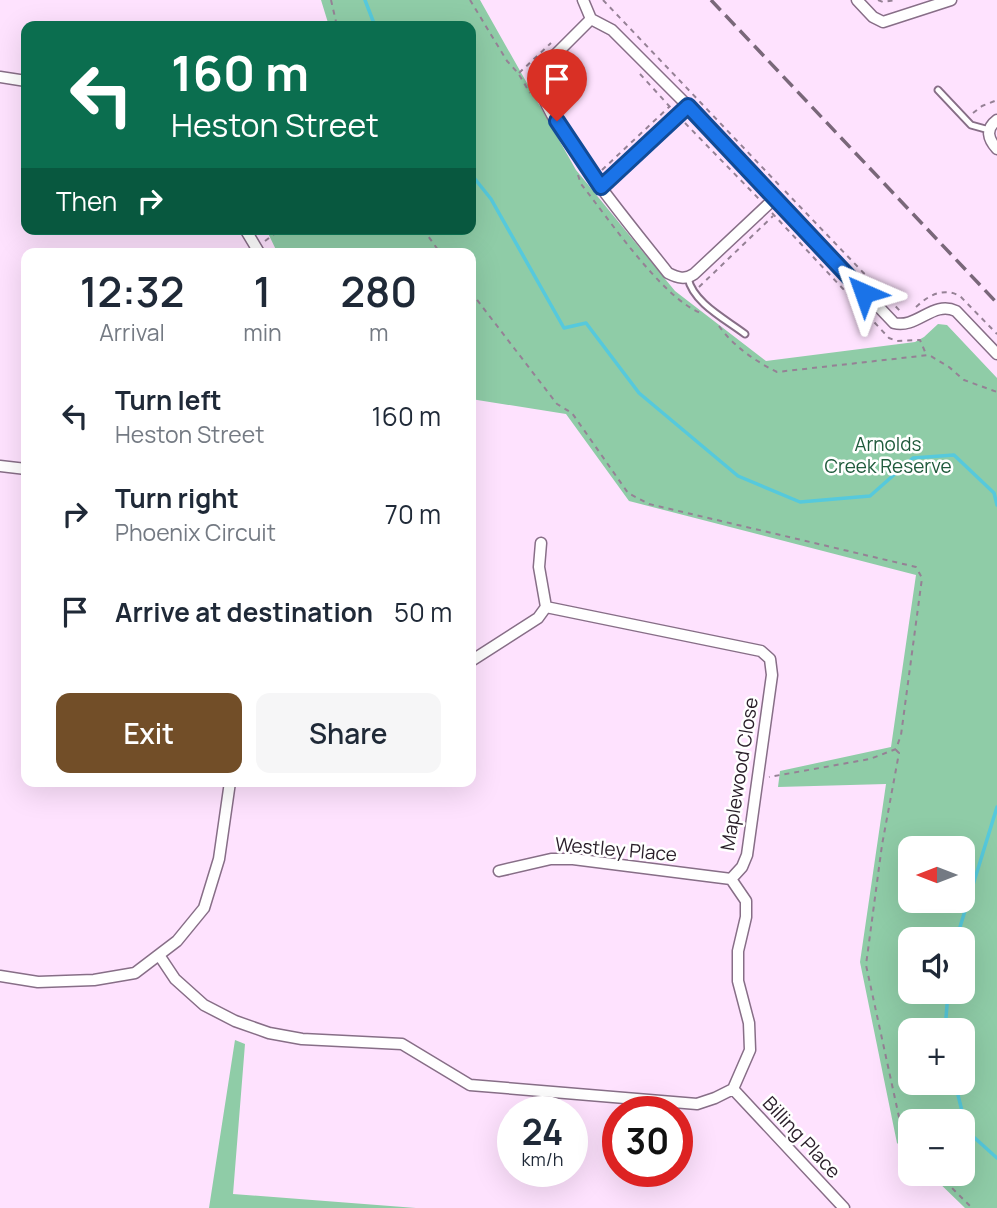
<!DOCTYPE html>
<html lang="en">
<head>
<meta charset="utf-8">
<style>
	:root { --surface:#fff; --page:#f6f6f7; --text:#1f2937; --muted:#747a83; --accent:#724e28 }
	body { margin:0; font-family:Manrope,sans-serif; background:var(--page); color:var(--text); height:100vh; display:flex; flex-direction:column; font-size:26px; white-space:nowrap }
	* { box-sizing:border-box; margin:0 }
	p { font-size:23px; color:var(--muted) }
	.icon { flex:none; width:38px; height:38px; fill:none; stroke:currentColor; stroke-width:2; stroke-linecap:round; stroke-linejoin:round }
	.map { position:relative; flex:1; overflow:hidden }
	.drawer { position:absolute; left:21px; top:248px; width:455px; height:539px; display:flex; flex-direction:column; background:var(--surface); border-radius:14px; box-shadow:0 7px 28px #0002 }
	.drawer>* { flex:none }
	.top-card { position:absolute; left:21px; top:21px; width:455px; height:214px; border-radius:14px; box-shadow:0 7px 28px #0002; background:#0b6e4f; color:#fff; overflow:hidden }
	.needle { width:46px; rotate:270deg }
	.buttons { position:absolute; left:898px; top:836px; display:grid; gap:14px }
	.buttons a { display:grid; place-items:center; width:77px; height:77px; border-radius:14px; background:var(--surface); box-shadow:0 7px 28px #0002; font-size:35px }
	.speed { position:absolute; left:497px; top:1096px; display:flex; gap:14px; font-size:35px; font-weight:700; text-align:center }
	.speed>* { display:grid; place-content:center; width:91px; height:91px; border-radius:50%; background:var(--surface); box-shadow:0 7px 28px #0002; line-height:1 }
	.speed small { font-size:18px; font-weight:400 }
	.speed .limit { border:10px solid #d22; background:#fff; color:#111 }
	.pin { position:absolute; display:grid; place-items:center; width:60px; height:60px; color:#fff; margin:-72px -30px; border-radius:50% 50% 50% 0; rotate:-45deg; box-shadow:0 0 7px #0007 }
	.pin .icon { rotate:45deg }
	.me { position:absolute; width:77px; margin:-38px; rotate:317deg; stroke-linejoin:round; filter:drop-shadow(0 0 5px #0008) }
	.turn { display:flex; align-items:center; gap:24px; height:147px; padding:0 35px; font-size:32px }
	.turn .icon { width:91px; height:91px; stroke-width:2.5 }
	.turn b { display:block; font-size:49px; line-height:60px }
	.then { display:flex; align-items:center; height:66px; padding:0 35px; background:#0003; gap:14px; font-size:26px }
	.eta { display:flex; justify-content:space-evenly; align-items:center; height:119px; text-align:center }
	.eta b { font-size:42px; font-weight:600; line-height:49px }
	.button { display:flex; gap:14px; margin-top:auto; padding:14px 35px }
	.button a { flex:1; height:80px; border-radius:14px; background:var(--accent); color:#fff; font-size:28px; font-weight:600; line-height:80px; text-align:center }
	.button a+a { background:var(--page); color:var(--text) }
	ul { padding:0; list-style:none }
	li { display:flex; align-items:center; gap:21px; height:98px; padding:0 35px }
	li div { flex:1 }
	li b { display:block; font-size:26px }
	li em { font-style:normal }
	.map>svg:first-child { display:block }
	.green { fill:#8fcca7; fill-rule:evenodd }
	.lines { fill:none; stroke-linecap:round; stroke-linejoin:round }
	.stream { stroke:#56c9dc; stroke-width:3.5 }
	.lane-casing { stroke:#876e87; stroke-width:9 }
	.street-casing { stroke:#876e87; stroke-width:13 }
	.path { stroke:#958195; stroke-width:2; stroke-dasharray:5 5; stroke-linecap:butt }
	.lane { stroke:#fff; stroke-width:5 }
	.street { stroke:#fff; stroke-width:10 }
	.rail { stroke:#796779; stroke-width:3.5; stroke-dasharray:14 7; stroke-linecap:butt }
	.route-casing { stroke:#114b97; stroke-width:18 }
	.route { stroke:#1a73e8; stroke-width:12 }
	.labels { text-anchor:middle; stroke-width:5; stroke-linejoin:round; paint-order:stroke }
	.park-label { font-size:19px; fill:#1f5b3c; stroke:#fff }
	.street-label { font-size:19px; fill:#291e29; stroke:#fff }
</style>
</head>
<body>
<div class="map">
<svg width="997" height="1208" viewBox="0 0 997 1208">
	<rect width="100%" height="100%" fill="#fee2fe"/>
	<path class="green" d="M 321,0 L 480,0 L 576,170 L 675,291 L 766,361 L 915,342 L 924,337 L 938,324 L 947,325 L 997,378 L 997,1208 L 965,1208 L 930,1174 L 962,1174 L 962,1122 L 910,1122 L 910,1155 L 897,1143 L 860,962 L 886,784 L 778,787 L 780,771 L 891,747 L 916,575 L 629,501 L 566,414 L 471,399 L 471,254 L 278,254 L 266,229 L 471,229 L 471,26 L 329,26 ZM 910,849 L 962,849 L 962,901 L 910,901 ZM 910,940 L 962,940 L 962,992 L 910,992 ZM 910,1031 L 962,1031 L 962,1083 L 910,1083 Z
		M 235,1040 L 245,1044 L 233,1194 L 416,1208 L 209,1208 Z"/>
	<g class="lines">
		<path class="stream" d="M 365,0 L 375,26
			M 471,174 L 491,199 L 564,328 L 586,323 L 639,393 L 738,476 L 800,502 L 870,496 L 913,458 L 954,455 L 994,493 L 997,505
			M 956,940 L 997,807
			M 945,1031 L 948,992
			M 955,1083 L 967,1131 L 997,1158"/>
		<defs>
			<path id="lane" d="M 938,90 L 971,125 L 989,130
				M 688,278 C 693,303 727,320 745,334"/>
			<path id="street" d="M 583,0 L 591,19 L 612,30 L 688,106 L 894,323 C 917,329 933,300 956,311 L 997,354
				M 857,0 L 873,17 L 883,22 L 951,0
				M 591,19 L 537,73 C 534,112 641,238 668,273 C 678,278 685,280 694,274 L 776,197
				M 0,77 L 26,81
				M 997,120 C 985,129 988,139 997,149
				M 601,187 L 688,106
				M 245,229 L 260,254
				M 0,466 L 26,469
				M 541,543 L 539,567 L 546,607
				M 499,871 L 551,859 L 573,859 L 731,879
				M 159,955 L 175,979 L 204,1005 L 235,1021 L 269,1033 L 302,1039 L 402,1044 L 470,1085 L 697,1104 L 715,1098 L 733,1089 L 750,1050 L 749,1023 L 738,981 L 738,951 L 746,917 L 746,901 L 731,879 L 742,867 L 747,855 L 772,675 L 770,659 L 761,651 L 546,607 L 538,618 L 471,661
				M 0,976 L 38,982 L 94,980 L 135,973 L 177,941 L 204,908 L 219,859 L 230,782
				M 733,1089 L 844,1208"/>
		</defs>
		<use href="#lane" class="lane-casing"/>
		<use href="#street" class="street-casing"/>
		<path class="path" d="M 331,0 L 337,26
			M 470,0 L 507,61 L 518,73 L 530,93
			M 603,0 L 781,187
			M 878,0 L 883,2 L 895,0
			M 519,73 L 551,43
			M 640,74 L 671,108
			M 973,113 L 982,106 L 997,100
			M 685,123 L 759,199
			M 602,170 L 669,107
			M 578,175 L 581,184 C 608,218 663,299 701,313
			M 785,191 L 902,313
			M 772,213 L 889,338 L 897,341 L 920,340 L 926,354
			M 423,229 L 441,254
			M 265,241 L 281,229
			M 699,287 L 773,216
			M 471,292 L 557,404 L 572,413 L 628,493 L 649,504 L 916,567 L 922,578 L 901,735 L 896,749 L 870,759 L 769,777
			M 916,307 C 929,295 943,287 960,296 L 997,334
			M 719,326 C 733,346 755,361 777,372 L 929,355 L 949,367 L 964,380 L 997,392
			M 896,750 L 899,753 L 882,845 L 866,965 L 904,1140 L 910,1146
			M 938,1174 L 972,1208"/>
		<use href="#lane" class="lane"/>
		<use href="#street" class="street"/>
		<path class="rail" d="M 711,0 L 997,303"/>
	</g>
	<g class="lines">
		<defs>
			<path id="route" d="M 557,121 L 601,187 L 688,106 L 864,293"/>
		</defs>
		<use href="#route" class="route-casing"/>
		<use href="#route" class="route"/>
	</g>
	<g class="labels">
		<g class="park-label">
			<text x="888" y="451">Arnolds<tspan x="888" dy="22">Creek Reserve</tspan></text>
		</g>
		<g class="street-label">
			<text transform="translate(739 774) rotate(-81)" y="7">Maplewood Close</text>
			<text transform="translate(616 849) rotate(5)" y="7">Westley Place</text>
			<text transform="translate(802 1137) rotate(47)" y="7">Billing Place</text>
		</g>
	</g>
</svg>
<div class="buttons">
<a><svg class="needle" viewBox="-14 -14 28 28"><path d="M0-13l5 13h-10z" fill="#e53935"/><path d="M0 13l5-13h-10z" fill="#747a83"/></svg></a>
<a><svg class="icon" aria-label="sound" viewBox="0 0 24 24"><path d="M4 9h4l5-4v14l-5-4H4zM17 9q2 3 0 6"/></svg></a>
<a>+</a>
<a>−</a>
</div>
<div class="speed"><div>24<small>km/h</small></div><div class="limit">30</div></div>
<div class="pin" style="left:557px;top:121px;background:#d93025"><svg class="icon" aria-label="arrive" viewBox="0 0 24 24"><path d="M6 21V4h12l-3 4 3 4H6"/></svg></div>
<svg class="me" style="left:864px;top:293px" viewBox="-20 -20 40 40"><path d="M0-17L14 15 0 8-14 15z" fill="#1a73e8" stroke="#fff" stroke-width="4"/></svg>
<div class="top-card">
<div class="turn"><svg class="icon" aria-label="left" viewBox="0 0 24 24"><path d="M17 20v-9H6M10 6l-5 5 5 5"/></svg><div><b>160 m</b>Heston Street</div></div>
<div class="then">Then<svg class="icon" aria-label="right" viewBox="0 0 24 24"><path d="M7 20v-9h11M14 6l5 5-5 5"/></svg></div>
</div>
<section class="drawer">
<div class="eta">
<div><b>12:32</b><p>Arrival</p></div>
<div><b>1</b><p>min</p></div>
<div><b>280</b><p>m</p></div>
</div>
<ul>
<li><svg class="icon" aria-label="left" viewBox="0 0 24 24"><path d="M17 20v-9H6M10 6l-5 5 5 5"/></svg><div><b>Turn left</b><p>Heston Street</p></div><em>160 m</em></li>
<li><svg class="icon" aria-label="right" viewBox="0 0 24 24"><path d="M7 20v-9h11M14 6l5 5-5 5"/></svg><div><b>Turn right</b><p>Phoenix Circuit</p></div><em>70 m</em></li>
<li><svg class="icon" aria-label="arrive" viewBox="0 0 24 24"><path d="M6 21V4h12l-3 4 3 4H6"/></svg><div><b>Arrive at destination</b></div><em>50 m</em></li>
</ul>
<div class="button"><a>Exit</a><a>Share</a></div>
</section>
</div>
</body>
</html>
